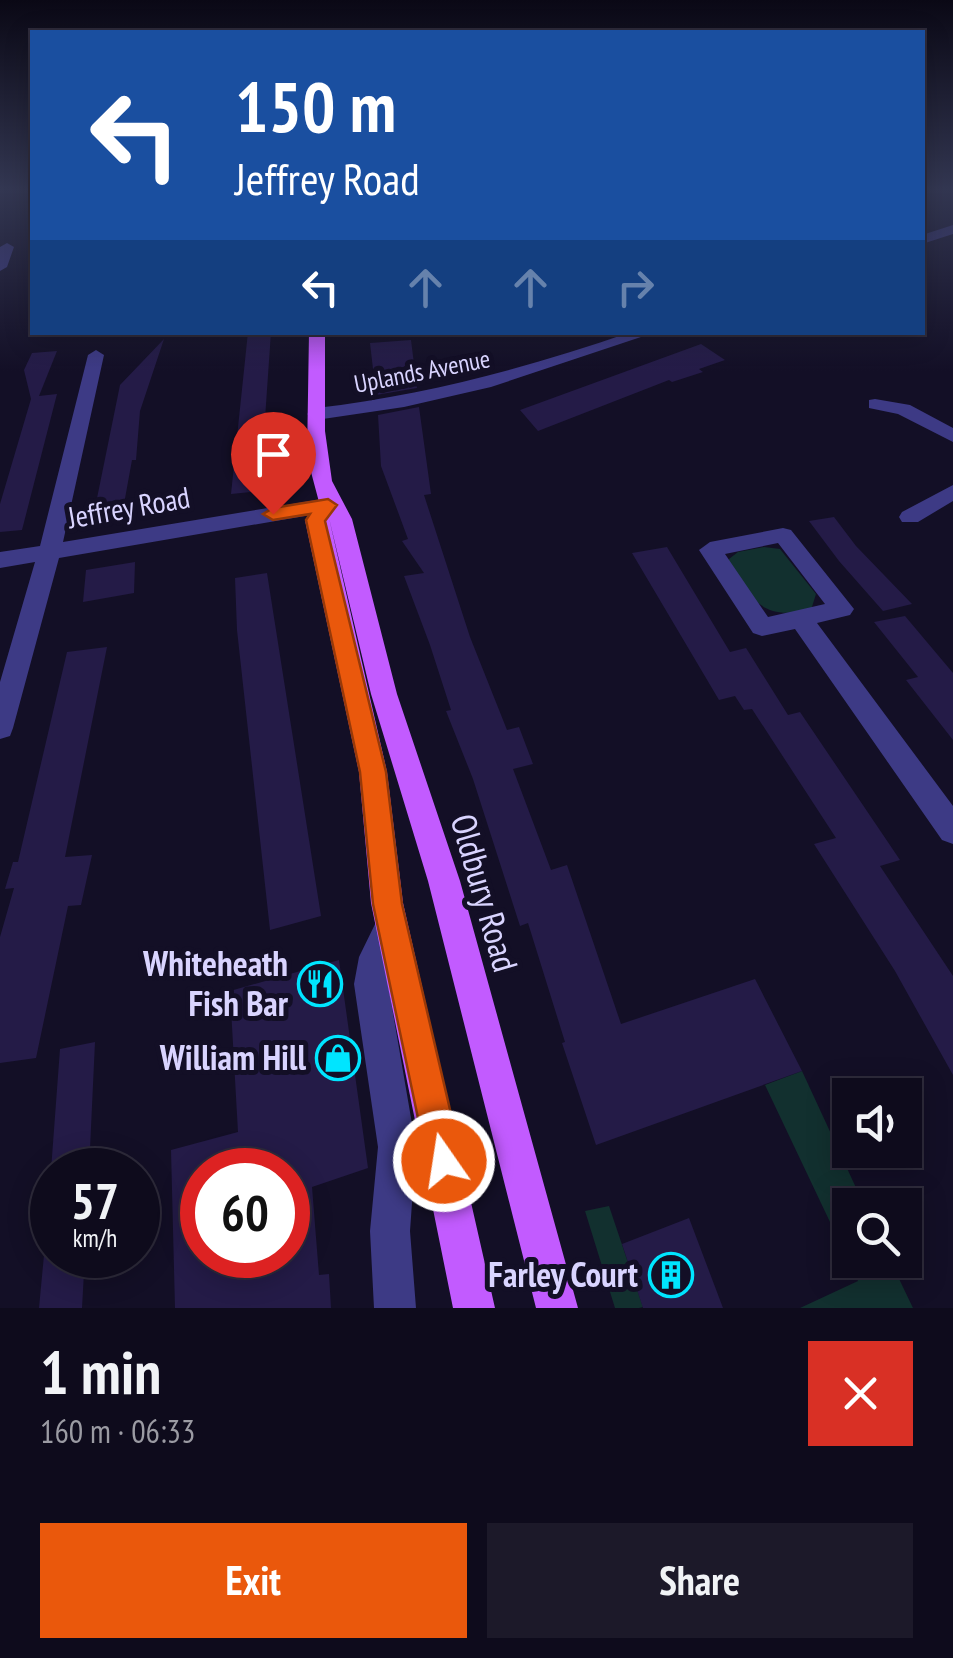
<!DOCTYPE html>
<html lang="en">
<head>
<meta charset="utf-8">
<style>
	:root { --surface:#0e0b1c; --page:#1c1929; --text:#f1f3f6; --muted:#9b9ba3; --line:#2e2b3b; --accent:#ea580c }
	body { margin:0; font-family:"PT Sans Narrow",sans-serif; background:var(--page); color:var(--text); height:100vh; display:flex; flex-direction:column; font-size:38px; white-space:nowrap }
	* { box-sizing:border-box; margin:0 }
	p { font-size:32px; color:var(--muted) }
	.icon { flex:none; width:55px; height:55px; fill:none; stroke:currentColor; stroke-width:2; stroke-linecap:round; stroke-linejoin:round }
	.map { position:relative; height:1308px; overflow:hidden }
	.side { display:flex; flex-direction:column; background:var(--surface); flex:1 }
	.side>* { flex:none }
	.top-card { position:absolute; left:30px; top:30px; width:895px; height:305px; border-radius:0px; box-shadow:0 5px 25px #0003,0 0 0 2px var(--line); background:#1a4fa0; color:#fff; overflow:hidden }
	.tools { position:absolute; left:832px; top:1078px; display:grid; gap:20px }
	.tools a { display:grid; place-items:center; width:90px; height:90px; border-radius:0px; background:var(--surface); box-shadow:0 5px 25px #0003,0 0 0 2px var(--line); font-size:50px }
	.speed { position:absolute; left:30px; top:1148px; display:flex; gap:20px; font-size:50px; font-weight:700; text-align:center }
	.speed>* { display:grid; place-content:center; width:130px; height:130px; border-radius:50%; background:var(--surface); box-shadow:0 5px 25px #0003,0 0 0 2px var(--line); line-height:1 }
	.speed small { font-size:25px; font-weight:400 }
	.speed .limit { border:15px solid #d22; background:#fff; color:#111 }
	.pin { position:absolute; display:grid; place-items:center; width:85px; height:85px; color:#fff; margin:-102px -42px; border-radius:50% 50% 50% 0; rotate:-45deg; box-shadow:0 0 10px #0007 }
	.pin .icon { rotate:45deg }
	.me { position:absolute; width:110px; margin:-55px; rotate:347deg; stroke-linejoin:round; filter:drop-shadow(0 0 8px #0008) }
	.turn { display:flex; align-items:center; gap:35px; height:210px; padding:0 40px; font-size:45px }
	.turn .icon { width:130px; height:130px; stroke-width:2.5 }
	.turn b { display:block; font-size:70px; line-height:85px }
	.lanes { display:flex; align-items:center; height:95px; padding:0 40px; background:#0003; justify-content:center; gap:50px; direction:ltr }
	.lanes .off { opacity:.35 }
	.round { display:grid; place-items:center; flex:none; width:105px; height:105px; border-radius:0px; background:var(--page) }
	.overview { display:flex; align-items:center; justify-content:space-between; height:170px; padding:0 40px }
	h1 { font-size:60px; font-weight:700; line-height:75px }
	.primary-button { display:flex; gap:20px; margin-top:auto; padding:20px 40px }
	.primary-button a { flex:1; height:115px; border-radius:0px; background:var(--accent); color:#fff; font-size:40px; font-weight:700; line-height:115px; text-align:center }
	.primary-button a+a { background:var(--page); color:var(--text) }
	.map>svg:first-child { display:block }
	.green { fill:#12302f }
	.building { fill:#241b47; fill-rule:evenodd }
	.lines { fill:none; stroke-linecap:round; stroke-linejoin:round }
	.minor { fill:#3d3a85; fill-rule:evenodd }
	.primary { fill:#c25bff; fill-rule:evenodd }
	.route { fill:#ea580c; stroke:#983908; stroke-width:2.5 }
	.labels { text-anchor:middle; stroke-width:10; stroke-linejoin:round; paint-order:stroke }
	.far-street-label { font-size:25px; fill:#d9d4ff; stroke:#130f26 }
	.street-label { font-size:30px; fill:#d9d4ff; stroke:#130f26 }
	.near-street-label { font-size:35px; fill:#d9d4ff; stroke:#130f26 }
	.near-poi-label { font-size:35px; font-weight:bold; fill:#d9d4ff; stroke:#130f26; text-anchor:end }
</style>
</head>
<body>
<div class="map">
<svg width="953" height="1308" viewBox="0 0 953 1308">
	<rect width="100%" height="100%" fill="#130f26"/>
	<path class="green" d="M 764,547 L 780,549 L 816,594 L 811,610 C 761,620 757,603 729,566 L 729,559 L 738,552 Z
		M 802,1071 L 864,1205 L 850,1205 L 850,1260 L 890,1260 L 913,1308 L 800,1308 L 858,1281 L 765,1085 Z
		M 609,1206 L 643,1307 L 639,1308 L 615,1308 L 585,1211 Z"/>
	<path class="building" d="M 248,332 L 271,332 L 260,491 L 231,494 Z
		M 164,339 L 140,411 L 136,460 L 132,460 L 122,515 L 93,518 L 120,385 Z
		M 411,340 L 417,388 L 376,395 L 370,343 Z
		M 701,344 L 725,360 L 699,369 L 703,372 L 672,382 L 669,380 L 538,431 L 520,410 Z
		M 57,351 L 39,396 L 57,394 L 22,530 L 0,532 L 0,504 L 31,399 L 24,370 L 32,353 Z
		M 419,407 L 431,494 L 424,495 L 470,637 L 507,730 L 519,727 L 533,764 L 513,769 L 551,870 L 567,865 L 621,1024 L 755,979 L 802,1071 L 596,1145 L 562,1043 L 565,1042 L 528,923 L 520,926 L 473,779 L 446,711 L 451,710 L 430,645 L 404,576 L 424,573 L 402,541 L 408,539 L 381,466 L 378,415 Z
		M 834,517 L 856,546 L 912,604 L 883,611 L 839,561 L 809,521 Z
		M 667,547 L 730,652 L 746,648 L 788,715 L 800,712 L 900,860 L 880,866 L 953,976 L 953,1075 L 895,971 L 814,844 L 836,838 L 752,709 L 744,710 L 735,696 L 719,700 L 632,553 Z
		M 135,562 L 134,593 L 83,602 L 86,570 Z
		M 267,573 L 321,916 L 270,930 L 237,630 L 235,578 Z
		M 905,616 L 953,673 L 953,740 L 906,680 L 918,677 L 874,622 Z
		M 107,647 L 65,857 L 92,855 L 81,905 L 68,906 L 36,1058 L 0,1063 L 0,937 L 14,888 L 5,889 L 13,862 L 18,862 L 67,652 Z
		M 339,960 L 368,1168 L 312,1187 L 319,1275 L 329,1274 L 331,1308 L 175,1308 L 171,1150 L 238,1132 L 230,991 ZM 202,1170 L 288,1170 L 288,1255 L 202,1255 Z
		M 95,1042 L 89,1170 L 51,1170 L 60,1049 Z
		M 689,1218 L 723,1308 L 643,1308 L 622,1244 Z
		M 44,1255 L 85,1255 L 82,1308 L 39,1308 Z"/>
	<g class="lines">
		<path class="minor" d="M 953,225 L 953,234 L 922,244 L 922,235 Z
			M 7,243 L 14,247 L 7,267 L 0,271 L 0,247 Z
			M 631,332 L 656,332 L 491,387 L 404,407 L 316,420 L 307,414 L 316,408 C 425,395 527,368 631,332 Z
			M 96,350 L 104,355 L 63,542 L 328,498 L 339,505 L 328,512 L 59,558 L 13,728 L 10,736 L 0,739 L 0,682 L 35,562 L 0,568 L 0,552 L 40,546 L 88,355 Z
			M 875,399 L 910,405 L 953,428 L 953,442 L 898,414 L 869,408 L 869,400 Z
			M 953,485 L 953,501 L 918,522 L 902,522 L 899,517 L 902,512 Z
			M 783,528 L 791,530 L 854,609 L 850,615 L 817,623 L 953,806 L 953,844 L 942,840 L 795,629 L 762,636 L 753,633 L 699,550 L 710,542 ZM 778,543 L 825,604 L 768,617 L 725,554 Z
			M 391,909 L 402,914 L 407,925 L 392,959 L 388,984 L 416,1147 L 410,1231 L 416,1308 L 374,1308 L 370,1231 L 378,1147 L 354,984 L 359,957 L 380,914 Z"/>
		<path class="primary" d="M 309,332 L 325,332 L 325,431 L 332,481 L 352,519 L 397,694 L 460,881 L 578,1308 L 536,1308 L 428,881 L 371,694 L 329,518 L 387,772 L 403,903 L 495,1308 L 453,1308 L 371,903 L 359,772 L 305,520 L 319,502 L 307,457 Z"/>
	</g>
	<linearGradient id="sky" x2="0" y2="1"><stop stop-color="#0a0815"/><stop offset="0.51" stop-color="#333752"/><stop offset="1" stop-color="#333752" stop-opacity="0"/></linearGradient>
	<rect width="953" height="371" fill="url(#sky)"/>
	<path class="route" d="M 328,499 L 337,505 L 325,521 L 386,772 L 402,904 L 462,1161 L 457,1174 L 444,1179 L 432,1174 L 427,1161 L 373,904 L 360,772 L 306,520 L 310,514 L 273,520 L 263,514 L 273,508 Z"/>
	<defs>
		<symbol id="restaurant-ring" viewBox="-11 -11 22 22"><circle r="9.5" fill="#130f26" stroke="#00e5ff" stroke-width="1.5"/><path d="M-5-6h1v4h1v-4h1v4h1v-4h1v5L-1.5 .5V6h-2V.5L-5-1ZM5-6V6H3V1.5H1.5Q1.5-4 5-6Z" fill="#00e5ff"/></symbol>
		<symbol id="shop-ring" viewBox="-11 -11 22 22"><circle r="9.5" fill="#130f26" stroke="#00e5ff" stroke-width="1.5"/><path d="M-5-2.5h2.3a2.7 3.5 0 0 1 5.4 0H5L5.5 6h-11ZM-1.5-2.5h3a1.5 2.3 0 0 0-3 0Z" fill="#00e5ff"/></symbol>
		<symbol id="building-ring" viewBox="-11 -11 22 22"><circle r="9.5" fill="#130f26" stroke="#00e5ff" stroke-width="1.5"/><path d="M-4-6H4V6H1V3H-1V6H-4ZM-2.5-4.3h1.7v1.8h-1.7ZM.8-4.3h1.7v1.8H.8ZM-2.5-1h1.7V.8h-1.7ZM.8-1h1.7V.8H.8Z" fill="#00e5ff"/></symbol>
	</defs>
	<g fill-rule="evenodd">
		<use href="#restaurant-ring" x="295" y="959" width="50" height="50"/>
		<use href="#shop-ring" x="313" y="1033" width="50" height="50"/>
		<use href="#building-ring" x="646" y="1250" width="50" height="50"/>
	</g>
	<g class="labels">
		<g class="far-street-label">
			<text transform="translate(422 371) rotate(-11)" y="9">Uplands Avenue</text>
		</g>
		<g class="street-label">
			<text transform="translate(129 508) rotate(-10)" y="10">Jeffrey Road</text>
		</g>
		<g class="near-street-label">
			<text transform="translate(484 893) rotate(74)" y="12">Oldbury Road</text>
		</g>
		<g class="near-poi-label">
			<text x="288" y="976">Whiteheath<tspan x="288" dy="40">Fish Bar</tspan></text>
			<text x="306" y="1070">William Hill</text>
			<text x="638" y="1287">Farley Court</text>
		</g>
	</g>
</svg>
<div class="tools">
<a><svg class="icon" aria-label="sound" viewBox="0 0 24 24"><path d="M4 9h4l5-4v14l-5-4H4zM17 9q2 3 0 6"/></svg></a>
<a><svg class="icon" aria-label="search" viewBox="0 0 24 24"><circle cx="10" cy="10" r="6"/><path d="M15 15l6 6"/></svg></a>
</div>
<div class="speed"><div>57<small>km/h</small></div><div class="limit">60</div></div>
<div class="pin" style="left:273px;top:514px;background:#d93025"><svg class="icon" aria-label="arrive" viewBox="0 0 24 24"><path d="M6 21V4h12l-3 4 3 4H6"/></svg></div>
<svg class="me" style="left:444px;top:1161px" viewBox="-20 -20 40 40"><circle r="17" fill="#ea580c" stroke="#fff" stroke-width="3"/><path d="M0-11L8 9 0 5-8 9z" fill="#fff"/></svg>
<div class="top-card">
<div class="turn"><svg class="icon" aria-label="left" viewBox="0 0 24 24"><path d="M17 20v-9H6M10 6l-5 5 5 5"/></svg><div><b>150 m</b>Jeffrey Road</div></div>
<div class="lanes"><svg class="icon" aria-label="left" viewBox="0 0 24 24"><path d="M17 20v-9H6M10 6l-5 5 5 5"/></svg><svg class="icon off" aria-label="ahead" viewBox="0 0 24 24"><path d="M12 20V5M6 11l6-6 6 6"/></svg><svg class="icon off" aria-label="ahead" viewBox="0 0 24 24"><path d="M12 20V5M6 11l6-6 6 6"/></svg><svg class="icon off" aria-label="right" viewBox="0 0 24 24"><path d="M7 20v-9h11M14 6l5 5-5 5"/></svg></div>
</div>
</div>
<section class="side">
<div class="overview"><div><h1>1 min</h1><p>160 m · 06:33</p></div><a class="round" style="background:#d93025;color:#fff"><svg class="icon" aria-label="close" viewBox="0 0 24 24"><path d="M6 6l12 12M18 6L6 18"/></svg></a></div>
<div class="primary-button"><a>Exit</a><a>Share</a></div>
</section>
</body>
</html>
